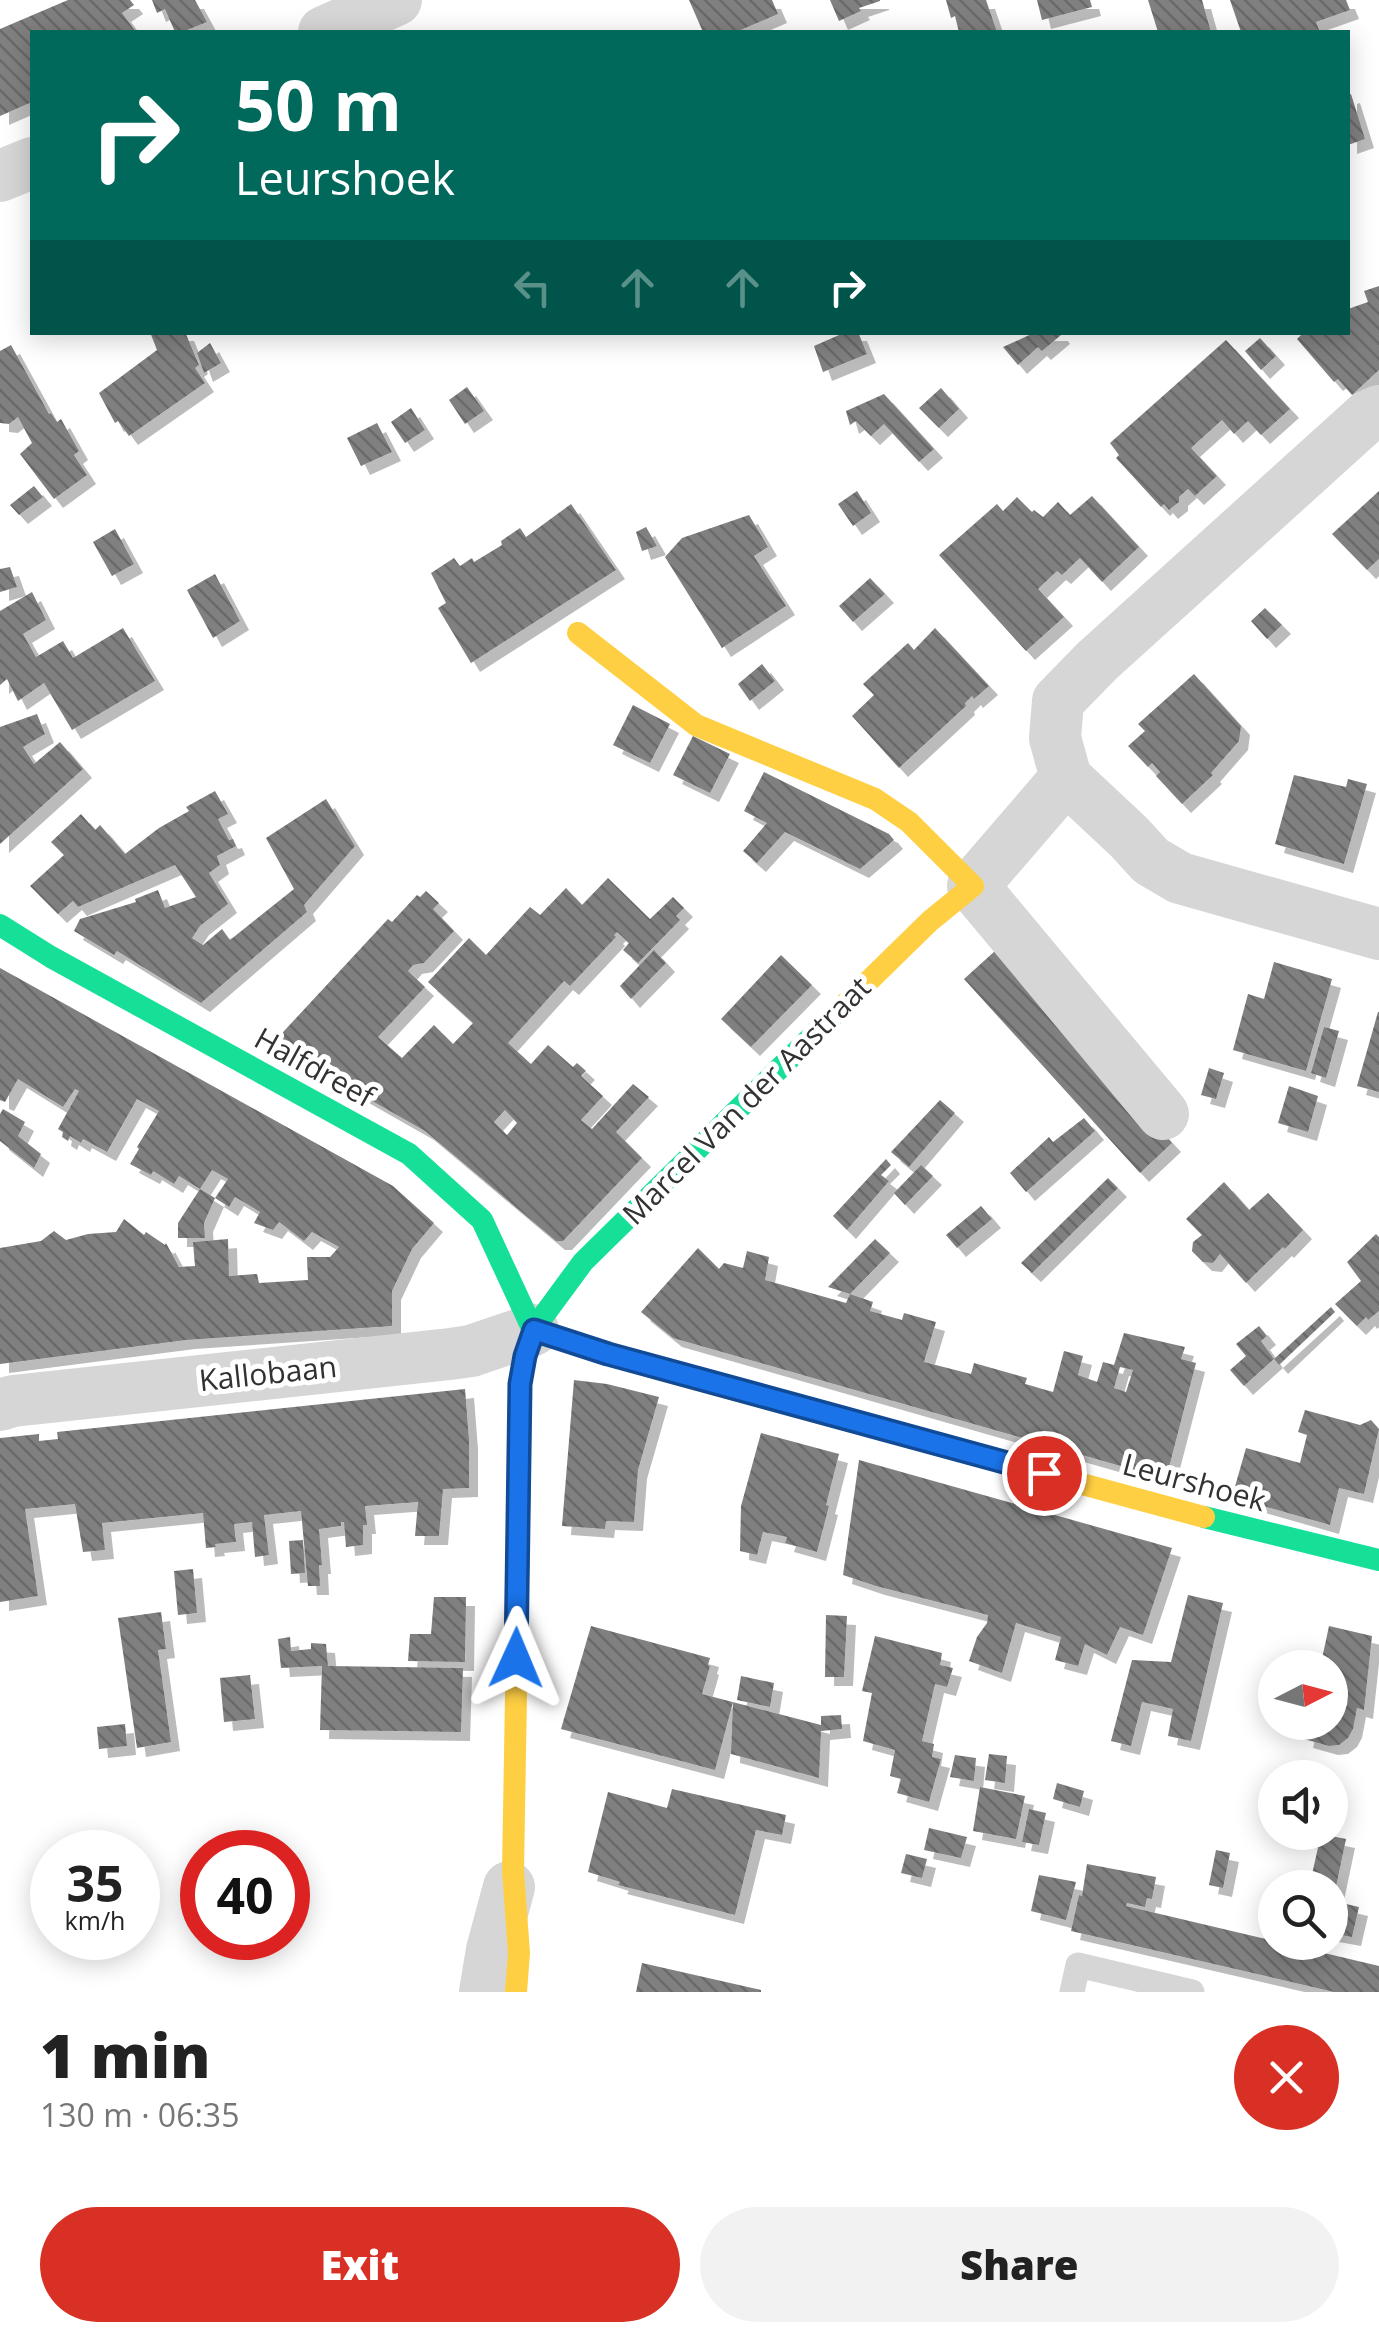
<!DOCTYPE html>
<html lang="en">
<head>
<meta charset="utf-8">
<style>
	:root { --surface:#fff; --page:#f2f2f2; --text:#222; --muted:#767676; --accent:#d93025 }
	body { margin:0; font-family:"Open Sans",sans-serif; background:var(--page); color:var(--text); height:100vh; display:flex; flex-direction:column; font-size:38px; white-space:nowrap }
	* { box-sizing:border-box; margin:0 }
	p { font-size:32px; color:var(--muted) }
	.icon { flex:none; width:55px; height:55px; fill:none; stroke:currentColor; stroke-width:2; stroke-linecap:round; stroke-linejoin:round }
	.map { position:relative; height:1992px; overflow:hidden }
	.sheet { display:flex; flex-direction:column; background:var(--surface); flex:1 }
	.sheet>* { flex:none }
	.hud { position:absolute; left:30px; top:30px; width:1320px; height:305px; border-radius:0px; box-shadow:0 5px 25px #0003; background:#00695c; color:#fff; overflow:hidden }
	.needle { width:65px; rotate:84deg }
	.tools { position:absolute; left:1258px; top:1650px; display:grid; gap:20px }
	.tools a { display:grid; place-items:center; width:90px; height:90px; border-radius:50%; background:var(--surface); box-shadow:0 5px 25px #0003; font-size:50px }
	.speed { position:absolute; left:30px; top:1830px; display:flex; gap:20px; font-size:50px; font-weight:700; text-align:center }
	.speed>* { display:grid; place-content:center; width:130px; height:130px; border-radius:50%; background:var(--surface); box-shadow:0 5px 25px #0003; line-height:1 }
	.speed small { font-size:25px; font-weight:400 }
	.speed .limit { border:15px solid #d22; background:#fff; color:#111 }
	.pin { position:absolute; display:grid; place-items:center; width:85px; height:85px; color:#fff; margin:-42px; border:5px solid #fff; border-radius:50%; box-shadow:0 2px 10px #0007 }
	.me { position:absolute; width:110px; margin:-55px; rotate:1deg; stroke-linejoin:round; filter:drop-shadow(0 0 8px #0008) }
	.turn { display:flex; align-items:center; gap:35px; height:210px; padding:0 40px; font-size:45px }
	.turn .icon { width:130px; height:130px; stroke-width:2.5 }
	.turn b { display:block; font-size:70px; line-height:85px }
	.lanes { display:flex; align-items:center; height:95px; padding:0 40px; background:#0003; justify-content:center; gap:50px; direction:ltr }
	.lanes .off { opacity:.35 }
	.round { display:grid; place-items:center; flex:none; width:105px; height:105px; border-radius:52px; background:var(--page) }
	.overview { display:flex; align-items:center; justify-content:space-between; height:170px; padding:0 40px }
	h1 { font-size:60px; font-weight:800; line-height:75px }
	.cta { display:flex; gap:20px; margin-top:auto; padding:20px 40px }
	.cta a { flex:1; height:115px; border-radius:60px; background:var(--accent); color:#fff; font-size:40px; font-weight:800; line-height:115px; text-align:center }
	.cta a+a { background:var(--page); color:var(--text) }
	.map>svg:first-child { display:block }
	.building { fill:url(#building-back-hatch); fill-rule:evenodd; filter:url(#shadow) }
	.lines { fill:none; stroke-linecap:round; stroke-linejoin:round }
	.lane { stroke:#d6d6d6; stroke-width:25 }
	.street { stroke:#d6d6d6; stroke-width:52 }
	.fast { stroke:#16e098; stroke-width:22 }
	.slow { stroke:#ffcf43; stroke-width:22 }
	.route-casing { stroke:#114b97; stroke-width:25 }
	.route { stroke:#1a73e8; stroke-width:18 }
	.labels { text-anchor:middle; stroke-width:10; stroke-linejoin:round; paint-order:stroke }
	.street-label { font-size:30px; fill:#323232; stroke:#fff }
</style>
</head>
<body>
<div class="map">
<svg width="1379" height="1992" viewBox="0 0 1379 1992">
	<defs>
		<pattern id="building-back-hatch" width="6" height="6" patternUnits="userSpaceOnUse" patternTransform="scale(2.5)"><rect width="6" height="6" fill="#808080"/><path d="M-1 5l2 2M0 0l6 6M5-1l2 2" fill="none" stroke="#696969"/></pattern>
		<filter id="shadow"><feDropShadow dx="9" dy="9" stdDeviation="0" flood-color="#0004"/></filter>
	</defs>
	<rect width="100%" height="100%" fill="#fff"/>
	<path class="building" d="M 68,0 L 130,0 L 134,5 L 122,13 L 136,32 L 32,32 L 32,102 L 0,116 L 0,29 Z
		M 152,0 L 195,0 L 207,22 L 182,32 L 175,32 L 165,9 L 157,13 Z
		M 689,0 L 772,0 L 778,14 L 736,32 L 703,32 Z
		M 830,0 L 880,0 L 880,1 L 859,8 L 861,11 L 839,21 Z
		M 946,0 L 986,0 L 997,32 L 959,32 L 955,16 L 951,18 Z
		M 1037,0 L 1090,0 L 1092,7 L 1042,20 Z
		M 1148,0 L 1202,0 L 1211,32 L 1158,32 Z
		M 1230,0 L 1346,0 L 1350,10 L 1316,22 L 1320,32 L 1241,32 Z
		M 1351,94 L 1365,139 L 1348,145 L 1348,95 Z
		M 1379,286 L 1379,370 L 1352,395 L 1338,379 L 1334,382 L 1297,339 L 1304,332 L 1348,332 L 1348,309 L 1368,302 L 1364,291 Z
		M 150,332 L 185,332 L 199,365 L 195,368 L 205,383 L 129,436 L 118,421 L 115,423 L 99,393 L 157,350 Z
		M 846,332 L 858,332 L 867,354 L 823,372 L 814,346 Z
		M 1036,332 L 1059,332 L 1061,335 L 1042,351 L 1038,347 L 1018,365 L 1003,347 Z
		M 1260,338 L 1276,356 L 1261,370 L 1245,351 Z
		M 1226,340 L 1290,409 L 1261,435 L 1248,421 L 1234,434 L 1222,420 L 1191,448 L 1217,476 L 1195,496 L 1188,489 L 1179,497 L 1179,502 L 1169,510 L 1164,504 L 1161,507 L 1116,458 L 1119,455 L 1110,443 Z
		M 210,343 L 221,363 L 204,373 L 197,353 Z
		M 11,345 L 49,414 L 51,413 L 57,422 L 61,419 L 79,451 L 74,455 L 87,475 L 54,499 L 20,454 L 32,443 L 18,417 L 9,424 L 0,423 L 0,351 Z
		M 467,387 L 484,411 L 465,424 L 449,400 Z
		M 941,388 L 959,409 L 939,428 L 919,408 Z
		M 884,394 L 934,449 L 919,462 L 884,424 L 871,436 L 856,421 L 850,425 L 846,411 Z
		M 411,408 L 425,430 L 405,443 L 391,422 Z
		M 377,423 L 392,452 L 361,466 L 347,438 Z
		M 34,486 L 43,497 L 19,515 L 10,505 Z
		M 857,491 L 871,513 L 853,526 L 838,504 Z
		M 1379,491 L 1379,559 L 1367,570 L 1332,534 Z
		M 1092,496 L 1139,547 L 1102,582 L 1080,558 L 1062,575 L 1057,571 L 1038,589 L 1064,617 L 1026,651 L 939,555 L 997,504 L 1003,511 L 1017,497 L 1032,512 L 1034,510 L 1043,517 L 1058,502 L 1070,515 Z
		M 571,504 L 616,570 L 471,663 L 438,608 L 446,603 L 431,573 L 454,558 L 460,566 L 472,558 L 474,562 L 502,545 L 501,541 L 520,528 L 526,537 Z
		M 749,515 L 768,547 L 754,556 L 786,606 L 722,648 L 665,557 L 682,538 Z
		M 646,527 L 657,546 L 642,551 L 636,532 Z
		M 115,529 L 134,564 L 112,576 L 93,542 Z
		M 10,567 L 17,587 L 0,592 L 0,569 Z
		M 215,574 L 240,621 L 213,638 L 187,590 Z
		M 870,578 L 885,594 L 853,622 L 839,606 Z
		M 32,592 L 46,620 L 23,634 L 36,657 L 63,641 L 73,658 L 123,628 L 155,681 L 72,730 L 44,683 L 18,701 L 7,679 L 0,685 L 0,611 Z
		M 1265,608 L 1282,625 L 1267,639 L 1251,621 Z
		M 935,628 L 989,686 L 974,699 L 972,696 L 965,703 L 966,706 L 899,768 L 852,716 L 874,695 L 863,684 L 908,643 L 914,650 Z
		M 762,664 L 775,681 L 750,701 L 738,684 Z
		M 1194,674 L 1241,726 L 1239,741 L 1211,773 L 1213,775 L 1182,804 L 1156,776 L 1160,772 L 1152,763 L 1148,767 L 1128,746 L 1145,731 L 1138,724 Z
		M 633,705 L 670,724 L 650,763 L 613,745 Z
		M 37,714 L 45,734 L 23,747 L 34,764 L 60,742 L 83,769 L 0,844 L 0,727 Z
		M 693,736 L 730,754 L 710,793 L 673,775 Z
		M 764,772 L 889,834 L 894,840 L 860,869 L 785,832 L 757,863 L 743,851 L 767,823 L 744,811 Z
		M 1294,775 L 1346,787 L 1348,779 L 1367,784 L 1344,864 L 1275,844 Z
		M 215,791 L 228,814 L 218,819 L 229,840 L 233,839 L 236,846 L 217,856 L 220,865 L 209,873 L 228,904 L 200,926 L 192,938 L 203,945 L 222,929 L 230,940 L 294,889 L 266,838 L 326,799 L 355,846 L 304,905 L 307,912 L 201,1003 L 117,951 L 114,955 L 74,931 L 80,919 L 136,902 L 135,899 L 158,890 L 165,908 L 196,897 L 175,865 L 78,907 L 73,901 L 58,914 L 30,886 L 64,855 L 51,842 L 81,814 L 95,830 L 100,825 L 125,854 L 159,828 L 189,811 L 186,807 Z
		M 608,878 L 650,919 L 673,897 L 684,908 L 676,916 L 680,920 L 638,963 L 623,950 L 629,943 L 617,932 L 614,935 L 616,937 L 570,986 L 564,981 L 508,1043 L 531,1064 L 548,1045 L 573,1067 L 577,1063 L 586,1071 L 581,1076 L 603,1096 L 581,1120 L 592,1129 L 633,1084 L 649,1097 L 616,1132 L 642,1158 L 563,1241 L 556,1241 L 425,1131 L 272,1044 L 388,919 L 392,922 L 417,895 L 420,897 L 426,891 L 439,903 L 433,909 L 454,931 L 424,963 L 413,965 L 408,971 L 425,987 L 378,1037 L 402,1058 L 434,1025 L 453,1044 L 473,1023 L 428,982 L 469,938 L 486,955 L 530,907 L 540,915 L 566,888 L 582,905 ZM 505,1110 L 517,1123 L 507,1135 L 494,1122 Z
		M 654,950 L 666,963 L 631,999 L 620,986 Z
		M 995,951 L 1172,1143 L 1140,1173 L 964,979 Z
		M 781,955 L 812,985 L 751,1047 L 721,1019 Z
		M 1274,962 L 1332,979 L 1306,1071 L 1233,1050 L 1248,994 L 1264,999 Z
		M 0,968 L 393,1186 L 434,1223 L 412,1249 L 392,1291 L 392,1326 L 186,1340 L 0,1364 L 0,1248 L 41,1241 L 54,1231 L 66,1240 L 88,1234 L 116,1232 L 124,1219 L 144,1235 L 146,1232 L 165,1245 L 166,1243 L 179,1267 L 195,1266 L 193,1242 L 228,1239 L 229,1276 L 257,1274 L 259,1283 L 308,1280 L 307,1257 L 330,1257 L 339,1247 L 312,1232 L 304,1241 L 279,1222 L 273,1230 L 254,1223 L 260,1212 L 235,1197 L 229,1207 L 215,1198 L 228,1179 L 212,1170 L 200,1189 L 179,1176 L 174,1184 L 153,1171 L 151,1175 L 130,1164 L 139,1149 L 137,1147 L 159,1111 L 137,1099 L 107,1152 L 83,1139 L 81,1143 L 70,1136 L 68,1141 L 62,1137 L 63,1132 L 58,1129 L 79,1091 L 75,1089 L 63,1107 L 18,1079 L 5,1102 L 0,1100 Z
		M 1378,1012 L 1379,1012 L 1379,1092 L 1357,1086 Z
		M 1324,1027 L 1339,1031 L 1326,1078 L 1311,1073 Z
		M 1209,1068 L 1224,1073 L 1216,1099 L 1201,1095 Z
		M 1289,1086 L 1318,1096 L 1308,1132 L 1278,1123 Z
		M 940,1100 L 955,1113 L 909,1167 L 891,1152 Z
		M 3,1109 L 25,1122 L 18,1136 L 41,1154 L 34,1168 L 0,1141 L 0,1114 Z
		M 1084,1118 L 1095,1131 L 1026,1192 L 1010,1173 L 1049,1137 L 1053,1142 Z
		M 886,1159 L 891,1165 L 881,1175 L 889,1181 L 847,1230 L 833,1216 Z
		M 921,1165 L 933,1176 L 905,1205 L 894,1193 Z
		M 1108,1178 L 1118,1188 L 1032,1273 L 1021,1263 Z
		M 1224,1182 L 1249,1210 L 1268,1193 L 1303,1230 L 1285,1249 L 1283,1247 L 1246,1283 L 1220,1254 L 1213,1263 L 1203,1262 L 1192,1251 L 1193,1242 L 1202,1235 L 1186,1219 Z
		M 200,1189 L 215,1198 L 204,1223 L 205,1238 L 178,1238 L 178,1223 Z
		M 981,1206 L 992,1219 L 957,1248 L 946,1235 Z
		M 1376,1234 L 1379,1237 L 1379,1311 L 1368,1320 L 1366,1317 L 1357,1326 L 1335,1304 L 1361,1281 L 1347,1262 Z
		M 875,1239 L 890,1253 L 850,1294 L 828,1287 Z
		M 698,1248 L 719,1269 L 724,1263 L 743,1268 L 747,1251 L 769,1257 L 765,1280 L 846,1303 L 850,1294 L 873,1302 L 870,1311 L 902,1320 L 904,1313 L 936,1322 L 924,1362 L 971,1374 L 974,1363 L 1027,1378 L 1025,1384 L 1053,1392 L 1064,1351 L 1083,1356 L 1078,1375 L 1097,1382 L 1103,1362 L 1114,1365 L 1124,1333 L 1185,1347 L 1181,1359 L 1196,1363 L 1166,1479 L 673,1338 L 641,1312 ZM 1120,1367 L 1133,1370 L 1126,1392 L 1114,1388 Z
		M 1331,1307 L 1335,1312 L 1279,1365 L 1274,1359 L 1244,1386 L 1230,1370 L 1246,1356 L 1236,1344 L 1259,1326 L 1267,1336 L 1261,1341 L 1274,1359 Z
		M 574,1380 L 607,1384 L 659,1397 L 638,1470 L 634,1522 L 606,1521 L 605,1529 L 562,1526 Z
		M 465,1389 L 469,1440 L 469,1488 L 443,1489 L 439,1536 L 415,1536 L 418,1502 L 365,1506 L 367,1525 L 363,1525 L 363,1545 L 346,1547 L 344,1522 L 341,1522 L 341,1526 L 319,1529 L 322,1565 L 319,1565 L 320,1586 L 308,1586 L 301,1511 L 264,1515 L 269,1555 L 255,1557 L 252,1522 L 234,1524 L 236,1542 L 215,1544 L 216,1547 L 206,1548 L 203,1513 L 102,1523 L 105,1550 L 83,1552 L 75,1504 L 25,1509 L 38,1596 L 0,1602 L 0,1438 L 39,1434 L 39,1441 L 58,1439 L 57,1432 Z
		M 1305,1410 L 1360,1425 L 1371,1420 L 1379,1429 L 1364,1494 L 1339,1488 L 1330,1525 L 1232,1497 L 1246,1448 L 1300,1463 L 1307,1435 L 1298,1432 Z
		M 761,1433 L 839,1454 L 826,1505 L 829,1506 L 817,1552 L 785,1543 L 787,1537 L 763,1532 L 757,1555 L 740,1551 L 741,1506 Z
		M 859,1460 L 1172,1548 L 1143,1635 L 1120,1627 L 1107,1655 L 1085,1644 L 1078,1666 L 1055,1660 L 1061,1637 L 1016,1623 L 1002,1673 L 969,1661 L 977,1637 L 987,1623 L 988,1615 L 876,1586 L 843,1575 Z
		M 303,1540 L 305,1573 L 291,1574 L 289,1541 Z
		M 193,1569 L 197,1613 L 178,1615 L 174,1571 Z
		M 1188,1595 L 1223,1603 L 1191,1741 L 1168,1736 L 1173,1709 L 1142,1702 L 1131,1746 L 1111,1741 L 1132,1660 L 1171,1662 Z
		M 434,1597 L 466,1597 L 465,1662 L 408,1661 L 410,1634 L 431,1634 Z
		M 161,1612 L 166,1649 L 158,1650 L 171,1742 L 137,1748 L 118,1618 Z
		M 826,1615 L 847,1616 L 844,1677 L 825,1677 Z
		M 591,1626 L 710,1658 L 708,1665 L 710,1666 L 702,1694 L 821,1725 L 821,1716 L 841,1715 L 842,1729 L 821,1731 L 819,1778 L 731,1754 L 733,1702 L 715,1770 L 561,1729 Z
		M 1329,1626 L 1372,1636 L 1364,1710 L 1357,1708 L 1353,1729 L 1348,1738 L 1339,1745 L 1329,1746 L 1304,1739 L 1308,1722 L 1330,1722 L 1330,1668 L 1320,1668 Z
		M 875,1636 L 942,1653 L 940,1665 L 953,1668 L 947,1687 L 935,1684 L 922,1741 L 934,1744 L 932,1757 L 941,1759 L 929,1802 L 897,1793 L 901,1779 L 890,1776 L 895,1750 L 863,1741 L 872,1693 L 862,1691 Z
		M 290,1637 L 291,1651 L 311,1649 L 311,1643 L 326,1644 L 328,1666 L 463,1668 L 461,1732 L 320,1730 L 322,1666 L 281,1668 L 278,1639 Z
		M 250,1675 L 255,1719 L 224,1722 L 220,1678 Z
		M 741,1676 L 774,1683 L 770,1707 L 737,1700 Z
		M 125,1724 L 127,1746 L 99,1749 L 97,1727 Z
		M 989,1754 L 1007,1756 L 1005,1783 L 985,1780 Z
		M 955,1755 L 976,1758 L 974,1781 L 950,1777 Z
		M 1057,1783 L 1084,1791 L 1080,1807 L 1053,1799 Z
		M 980,1787 L 1025,1796 L 1016,1839 L 973,1831 Z
		M 672,1789 L 786,1815 L 782,1835 L 756,1830 L 735,1915 L 618,1885 L 620,1882 L 588,1872 L 608,1792 L 667,1808 Z
		M 1029,1809 L 1046,1813 L 1039,1845 L 1022,1842 Z
		M 929,1828 L 967,1837 L 961,1858 L 924,1850 Z
		M 1321,1834 L 1346,1839 L 1333,1901 L 1359,1907 L 1352,1937 L 1330,1933 L 1330,1888 L 1309,1888 Z
		M 1216,1850 L 1230,1853 L 1223,1888 L 1209,1885 Z
		M 906,1854 L 927,1859 L 922,1878 L 901,1873 Z
		M 1087,1864 L 1156,1877 L 1152,1899 L 1147,1898 L 1145,1907 L 1127,1903 L 1126,1906 L 1379,1966 L 1379,1992 L 1334,1992 L 1071,1931 L 1079,1895 L 1082,1896 Z
		M 1039,1875 L 1076,1882 L 1066,1920 L 1031,1911 Z
		M 642,1963 L 761,1990 L 761,1992 L 636,1992 Z"/>
	<g class="lines">
		<path class="lane" d="M 1072,1992 L 1078,1965 L 1192,1992"/>
		<path class="street" d="M 324,32 L 396,0
			M 0,176 L 32,163
			M 1379,411 L 1368,416 L 1097,661 L 1058,701 L 1055,738 L 1066,778 L 1129,837 L 1151,861 L 1180,878 L 1379,934
			M 1066,778 L 973,886 L 1163,1114
			M 0,1405 L 13,1401 L 450,1354 L 471,1351 L 533,1330
			M 485,1992 L 492,1950 L 509,1887"/>
		<path class="fast" d="M 0,925 L 51,957 L 409,1154 L 482,1220 L 533,1330
			M 1204,1517 L 1379,1560
			M 518,1578 L 521,1384 L 525,1356 L 533,1330 L 583,1262 L 839,1010"/>
		<path class="slow" d="M 578,633 L 696,725 L 875,799 L 909,822 L 973,886 L 930,921 L 839,1010
			M 533,1330 L 661,1370 L 1204,1517
			M 516,1992 L 519,1953 L 513,1871 L 518,1578"/>
	</g>
	<g class="lines">
		<defs>
			<path id="route" d="M 516,1658 L 520,1384 L 525,1356 L 534,1330 L 608,1354 L 1044,1473"/>
		</defs>
		<use href="#route" class="route-casing"/>
		<use href="#route" class="route"/>
	</g>
	<g class="labels">
		<g class="street-label">
			<text transform="translate(314 1068) rotate(29)" y="10">Halfdreef</text>
			<text transform="translate(747 1101) rotate(-45)" y="10">Marcel Van der Aastraat</text>
			<text transform="translate(268 1374) rotate(-6)" y="10">Kallobaan</text>
			<text transform="translate(1194 1483) rotate(15)" y="10">Leurshoek</text>
		</g>
	</g>
</svg>
<div class="tools">
<a><svg class="needle" viewBox="-14 -14 28 28"><path d="M0-13l5 13h-10z" fill="#e53935"/><path d="M0 13l5-13h-10z" fill="#767676"/></svg></a>
<a><svg class="icon" aria-label="sound" viewBox="0 0 24 24"><path d="M4 9h4l5-4v14l-5-4H4zM17 9q2 3 0 6"/></svg></a>
<a><svg class="icon" aria-label="search" viewBox="0 0 24 24"><circle cx="10" cy="10" r="6"/><path d="M15 15l6 6"/></svg></a>
</div>
<div class="speed"><div>35<small>km/h</small></div><div class="limit">40</div></div>
<div class="pin" style="left:1044px;top:1473px;background:#d93025"><svg class="icon" aria-label="arrive" viewBox="0 0 24 24"><path d="M6 21V4h12l-3 4 3 4H6"/></svg></div>
<svg class="me" style="left:516px;top:1658px" viewBox="-20 -20 40 40"><path d="M0-17L14 15 0 8-14 15z" fill="#1a73e8" stroke="#fff" stroke-width="4"/></svg>
<div class="hud">
<div class="turn"><svg class="icon" aria-label="right" viewBox="0 0 24 24"><path d="M7 20v-9h11M14 6l5 5-5 5"/></svg><div><b>50 m</b>Leurshoek</div></div>
<div class="lanes"><svg class="icon off" aria-label="left" viewBox="0 0 24 24"><path d="M17 20v-9H6M10 6l-5 5 5 5"/></svg><svg class="icon off" aria-label="ahead" viewBox="0 0 24 24"><path d="M12 20V5M6 11l6-6 6 6"/></svg><svg class="icon off" aria-label="ahead" viewBox="0 0 24 24"><path d="M12 20V5M6 11l6-6 6 6"/></svg><svg class="icon" aria-label="right" viewBox="0 0 24 24"><path d="M7 20v-9h11M14 6l5 5-5 5"/></svg></div>
</div>
</div>
<section class="sheet">
<div class="overview"><div><h1>1 min</h1><p>130 m · 06:35</p></div><a class="round" style="background:#d93025;color:#fff"><svg class="icon" aria-label="close" viewBox="0 0 24 24"><path d="M6 6l12 12M18 6L6 18"/></svg></a></div>
<div class="cta"><a>Exit</a><a>Share</a></div>
</section>
</body>
</html>
